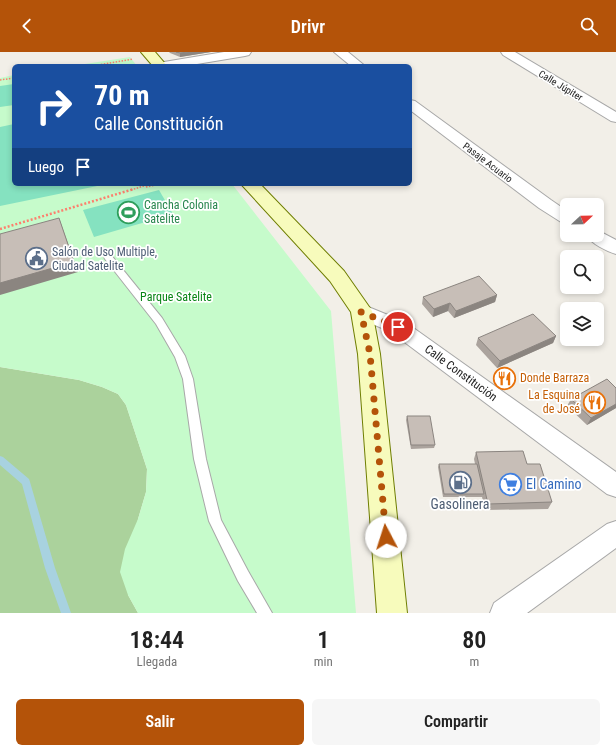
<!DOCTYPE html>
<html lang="es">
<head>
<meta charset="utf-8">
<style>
	:root { --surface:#fff; --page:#f6f6f6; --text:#222; --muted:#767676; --accent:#b45309 }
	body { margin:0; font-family:"Roboto Condensed",sans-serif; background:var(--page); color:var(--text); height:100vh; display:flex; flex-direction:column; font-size:15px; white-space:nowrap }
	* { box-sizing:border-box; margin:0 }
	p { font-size:13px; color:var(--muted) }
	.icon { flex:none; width:22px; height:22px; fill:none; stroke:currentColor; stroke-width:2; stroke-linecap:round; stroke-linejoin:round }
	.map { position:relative; height:561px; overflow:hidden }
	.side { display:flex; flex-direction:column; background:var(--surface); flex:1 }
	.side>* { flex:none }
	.hud { position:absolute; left:12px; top:12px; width:400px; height:122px; border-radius:6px; box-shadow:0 2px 6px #0003; background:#1a4fa0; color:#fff; overflow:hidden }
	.needle { width:26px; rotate:68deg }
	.fabs { position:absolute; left:560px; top:146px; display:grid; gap:8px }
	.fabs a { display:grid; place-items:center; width:44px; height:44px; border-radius:6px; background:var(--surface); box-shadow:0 2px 6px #0003; font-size:20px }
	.pin { position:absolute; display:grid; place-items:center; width:34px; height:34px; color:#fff; margin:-17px; border:2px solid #fff; border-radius:50%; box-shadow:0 1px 4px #0007 }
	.me { position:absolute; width:44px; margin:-22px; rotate:355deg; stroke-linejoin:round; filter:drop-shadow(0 0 3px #0008) }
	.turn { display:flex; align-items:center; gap:14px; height:84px; padding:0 16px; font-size:18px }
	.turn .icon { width:52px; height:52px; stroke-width:2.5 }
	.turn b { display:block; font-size:28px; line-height:34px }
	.then { display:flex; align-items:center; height:38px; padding:0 16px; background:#0003; gap:8px; font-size:15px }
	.eta { display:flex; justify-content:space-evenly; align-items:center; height:68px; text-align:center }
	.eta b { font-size:24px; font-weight:600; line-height:28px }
	.action { display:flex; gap:8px; margin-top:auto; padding:8px 16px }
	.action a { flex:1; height:46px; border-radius:6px; background:var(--accent); color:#fff; font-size:16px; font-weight:600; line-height:46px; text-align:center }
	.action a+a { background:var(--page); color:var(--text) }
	header { display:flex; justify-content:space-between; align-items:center; height:52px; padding:0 16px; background:var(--accent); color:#fff; font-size:18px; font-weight:600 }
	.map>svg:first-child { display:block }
	.forest { fill:#abd29c }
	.park { fill:#c6fbcb }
	.pitch { fill:#85e2c0 }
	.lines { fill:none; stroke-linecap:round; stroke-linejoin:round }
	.stream { fill:#a8d2e0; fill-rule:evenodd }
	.lane-casing { stroke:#a8a8a8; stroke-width:2 }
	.street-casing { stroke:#a8a8a8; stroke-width:2 }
	.secondary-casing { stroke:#6f7e02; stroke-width:2 }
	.path-far1 { stroke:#fd7f6d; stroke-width:1.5; stroke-dasharray:1.5 1.5; stroke-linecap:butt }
	.path { stroke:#fd7f6d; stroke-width:2.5; stroke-dasharray:2 2; stroke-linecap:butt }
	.lane { fill:#fff; fill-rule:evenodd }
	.street { fill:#fff; fill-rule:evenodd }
	.secondary { fill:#f7fbbc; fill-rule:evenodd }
	.wall { fill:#aba39d }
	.shaded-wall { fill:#8b8580 }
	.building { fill:#c7beb7; stroke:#8b8580 }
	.route { stroke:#b45309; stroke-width:7; stroke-dasharray:0 12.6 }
	.labels { text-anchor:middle; stroke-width:3.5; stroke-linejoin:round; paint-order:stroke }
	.far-street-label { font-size:10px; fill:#212121; stroke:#fff }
	.leisure-label { font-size:12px; fill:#27864d; stroke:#fff; text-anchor:start }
	.service-label { font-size:12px; fill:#4e5e75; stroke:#fff; text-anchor:start }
	.park-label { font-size:12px; fill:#098516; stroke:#fff }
	.street-label { font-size:12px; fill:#212121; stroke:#fff }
	.food-label { font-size:12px; fill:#c56008; stroke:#fff; text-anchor:start }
	.near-shop-label { font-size:14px; fill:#366cbe; stroke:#fff; text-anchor:start }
	.near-service-label { font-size:14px; fill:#4e5e75; stroke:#fff }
</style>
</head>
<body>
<header><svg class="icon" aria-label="back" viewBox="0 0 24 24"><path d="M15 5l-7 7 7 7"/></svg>Drivr<svg class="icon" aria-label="search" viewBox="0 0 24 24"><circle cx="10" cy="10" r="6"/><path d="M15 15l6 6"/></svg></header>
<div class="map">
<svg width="616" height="561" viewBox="0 0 616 561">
	<rect width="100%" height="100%" fill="#f2efe8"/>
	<path class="forest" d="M 0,315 L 79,328 L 102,335 L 118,342 L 126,353 L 147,417 L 146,440 L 138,467 L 128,543 L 138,561 L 0,561 Z"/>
	<path class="park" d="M 130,5 L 137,14 L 72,14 Z
		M 14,23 L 14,132 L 232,132 L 331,259 L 356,561 L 138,561 L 128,543 L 120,520 L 125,497 L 138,467 L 146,440 L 147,417 L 126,353 L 118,342 L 102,335 L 79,328 L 0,315 L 0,26 Z"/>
	<path class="pitch" d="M 14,32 L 14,53 L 0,55 L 0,34 Z
		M 14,72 L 14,132 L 107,132 L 0,154 L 0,75 Z
		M 159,138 L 173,162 L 94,185 L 83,158 Z"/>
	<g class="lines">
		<path class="stream" d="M 0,404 L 3,405 L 29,427 L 30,430 L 55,516 L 71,561 L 61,561 L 45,516 L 22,432 L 0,413 Z"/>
		<defs>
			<path id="lane" d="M 108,202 L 111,203 L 162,266 L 185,304 L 193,327 L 206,407 L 221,468 L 248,519 L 272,561 L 257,561 L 238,529 L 209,469 L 194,407 L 183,327 L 175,305 L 156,272 L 105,207 L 104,205 Z"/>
			<path id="street" d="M 224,0 L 251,0 L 249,3 L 245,4 L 185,14 L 158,14 L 160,11 L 164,10 Z
				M 334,0 L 348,0 L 365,14 L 351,14 Z
				M 501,0 L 515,0 L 616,60 L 616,70 L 611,69 L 503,3 Z
				M 410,48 L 415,49 L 551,148 L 567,159 L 567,171 L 561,170 L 539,156 L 410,58 Z
				M 597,178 L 616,188 L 616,202 C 606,199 592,192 586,183 L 597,183 Z
				M 361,252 L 405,270 L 616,420 L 616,445 L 607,442 L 391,280 L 354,264 L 351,259 L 354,254 Z
				M 616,469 L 616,496 L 527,561 L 490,561 L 494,551 L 607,472 Z"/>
			<path id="secondary" d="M 141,0 L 155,0 L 167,14 L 153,14 Z
				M 241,132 L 260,132 L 344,219 L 372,259 L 380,302 L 407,561 L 377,561 L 358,302 L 351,260 L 330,229 Z"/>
		</defs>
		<use href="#lane" class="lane-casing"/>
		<use href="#street" class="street-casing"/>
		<use href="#secondary" class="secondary-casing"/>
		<path class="path-far1" d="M 92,14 L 133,7
			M 0,28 L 14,26
			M 146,135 L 161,132
			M 131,138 L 150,132"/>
		<path class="path" d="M 0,177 L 134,137"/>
		<use href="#lane" class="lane"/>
		<use href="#street" class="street"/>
		<use href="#secondary" class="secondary"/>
	</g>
	<path class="wall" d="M 169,0 L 211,0 L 180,5 L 170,1 Z
		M 497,243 L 495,250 L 454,266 L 448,259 L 433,265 L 422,252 L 423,245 Z
		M 556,284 L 553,291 L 497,316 L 476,293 L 478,286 Z
		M 616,336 L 616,356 L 587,373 L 567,354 L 571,347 Z
		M 407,364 L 435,393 L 434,396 L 411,397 L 406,368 Z
		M 476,400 L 527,412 L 552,450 L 548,457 L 485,458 L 482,445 L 443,445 L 438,415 L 439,412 L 475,412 L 474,407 Z"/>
	<path class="shaded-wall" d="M 188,0 L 211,0 L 180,5 L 180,1 Z
		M 59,166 L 78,220 L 0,243 L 0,231 Z
		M 497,243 L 495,250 L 454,266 L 456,259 Z
		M 450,251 L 448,259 L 433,265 L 434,257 Z
		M 556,284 L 553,291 L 497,316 L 500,309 Z
		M 616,352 L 616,356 L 587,373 L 591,366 Z"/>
	<path class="building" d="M 176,0 L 188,0 L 180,1 Z
		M 59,166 L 74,210 L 0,231 L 0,182 Z
		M 479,224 L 497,243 L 456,259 L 450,251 L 434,257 L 423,245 Z
		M 533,262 L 556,284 L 500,309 L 478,286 Z
		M 607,327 L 616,336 L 616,352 L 591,366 L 571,347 Z
		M 407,364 L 430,364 L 435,393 L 411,393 Z
		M 523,399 L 527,412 L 540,412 L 552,450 L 488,452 L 476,400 Z
		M 439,412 L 477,412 L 484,442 L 444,442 Z"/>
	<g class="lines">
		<path class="route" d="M 386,485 L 370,302 L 361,260 L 398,275"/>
	</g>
	<defs>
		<symbol id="stadium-ring" viewBox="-11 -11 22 22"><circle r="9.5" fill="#fff" stroke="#2e9e5b" stroke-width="1.5"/><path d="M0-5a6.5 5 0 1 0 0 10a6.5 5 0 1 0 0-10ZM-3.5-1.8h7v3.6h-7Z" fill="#2e9e5b"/></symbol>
		<symbol id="civic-ring" viewBox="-11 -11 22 22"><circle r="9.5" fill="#fff" stroke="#5c6f8a" stroke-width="1.5"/><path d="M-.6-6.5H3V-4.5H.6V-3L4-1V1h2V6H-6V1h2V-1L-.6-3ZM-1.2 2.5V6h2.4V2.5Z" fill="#5c6f8a"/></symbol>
		<symbol id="restaurant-ring" viewBox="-11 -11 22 22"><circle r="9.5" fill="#fff" stroke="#e8710a" stroke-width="1.5"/><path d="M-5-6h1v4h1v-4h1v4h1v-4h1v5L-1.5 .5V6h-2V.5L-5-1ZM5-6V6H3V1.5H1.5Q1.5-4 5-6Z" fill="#e8710a"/></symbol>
		<symbol id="fuel-ring" viewBox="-11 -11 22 22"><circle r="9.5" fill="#fff" stroke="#5c6f8a" stroke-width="1.5"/><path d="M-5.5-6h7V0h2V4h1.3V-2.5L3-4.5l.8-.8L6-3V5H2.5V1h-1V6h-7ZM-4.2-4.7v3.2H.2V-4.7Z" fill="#5c6f8a"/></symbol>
		<symbol id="supermarket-ring" viewBox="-11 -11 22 22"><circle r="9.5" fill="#fff" stroke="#3f7fe0" stroke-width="1.5"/><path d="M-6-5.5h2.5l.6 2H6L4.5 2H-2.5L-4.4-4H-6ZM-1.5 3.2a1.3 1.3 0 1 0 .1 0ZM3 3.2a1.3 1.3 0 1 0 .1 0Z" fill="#3f7fe0"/></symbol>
	</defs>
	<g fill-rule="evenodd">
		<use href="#stadium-ring" x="116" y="148" width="25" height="25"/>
		<use href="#civic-ring" x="24" y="194" width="25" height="25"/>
		<use href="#restaurant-ring" x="492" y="314" width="25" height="25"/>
		<use href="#restaurant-ring" x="582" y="338" width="25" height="25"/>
		<use href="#fuel-ring" x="448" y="418" width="25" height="25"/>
		<use href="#supermarket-ring" x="498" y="420" width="25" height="25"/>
	</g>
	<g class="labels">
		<g class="far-street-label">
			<text transform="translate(561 33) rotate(31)" y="4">Calle Júpiter</text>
			<text transform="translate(488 110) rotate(37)" y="4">Pasaje Acuario</text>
		</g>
		<g class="leisure-label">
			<text x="144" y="157">Cancha Colonia<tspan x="144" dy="14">Satelite</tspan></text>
		</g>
		<g class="service-label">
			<text x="52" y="204">Salón de Uso Multiple,<tspan x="52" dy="14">Ciudad Satelite</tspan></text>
		</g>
		<g class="park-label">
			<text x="176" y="249">Parque Satelite</text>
		</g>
		<g class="street-label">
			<text transform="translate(461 321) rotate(36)" y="4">Calle Constitución</text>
		</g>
		<g class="food-label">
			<text x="520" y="330">Donde Barraza</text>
			<text x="580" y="347" text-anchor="end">La Esquina<tspan x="580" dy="14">de José</tspan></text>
		</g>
		<g class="near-shop-label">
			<text x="526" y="437">El Camino</text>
		</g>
		<g class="near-service-label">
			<text x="460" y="457">Gasolinera</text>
		</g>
	</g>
</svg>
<div class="fabs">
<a><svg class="needle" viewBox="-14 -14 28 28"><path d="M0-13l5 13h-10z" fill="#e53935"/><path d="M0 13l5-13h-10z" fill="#767676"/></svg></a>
<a><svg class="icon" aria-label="search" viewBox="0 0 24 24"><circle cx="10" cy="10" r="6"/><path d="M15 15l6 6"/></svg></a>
<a><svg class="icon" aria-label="layers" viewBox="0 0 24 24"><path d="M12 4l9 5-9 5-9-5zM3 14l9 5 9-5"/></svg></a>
</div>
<div class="pin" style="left:398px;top:275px;background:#d93025"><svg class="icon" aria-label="arrive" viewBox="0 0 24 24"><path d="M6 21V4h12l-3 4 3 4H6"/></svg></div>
<svg class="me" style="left:386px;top:485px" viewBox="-20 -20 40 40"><circle r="19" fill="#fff"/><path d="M0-13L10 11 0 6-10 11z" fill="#b45309"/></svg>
<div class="hud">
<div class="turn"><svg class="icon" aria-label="right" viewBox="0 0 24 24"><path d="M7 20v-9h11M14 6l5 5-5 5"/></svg><div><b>70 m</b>Calle Constitución</div></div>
<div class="then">Luego<svg class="icon" aria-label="arrive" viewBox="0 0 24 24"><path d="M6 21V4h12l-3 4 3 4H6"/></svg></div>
</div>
</div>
<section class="side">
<div class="eta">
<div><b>18:44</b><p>Llegada</p></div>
<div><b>1</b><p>min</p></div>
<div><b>80</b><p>m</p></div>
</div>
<div class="action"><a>Salir</a><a>Compartir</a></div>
</section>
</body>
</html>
